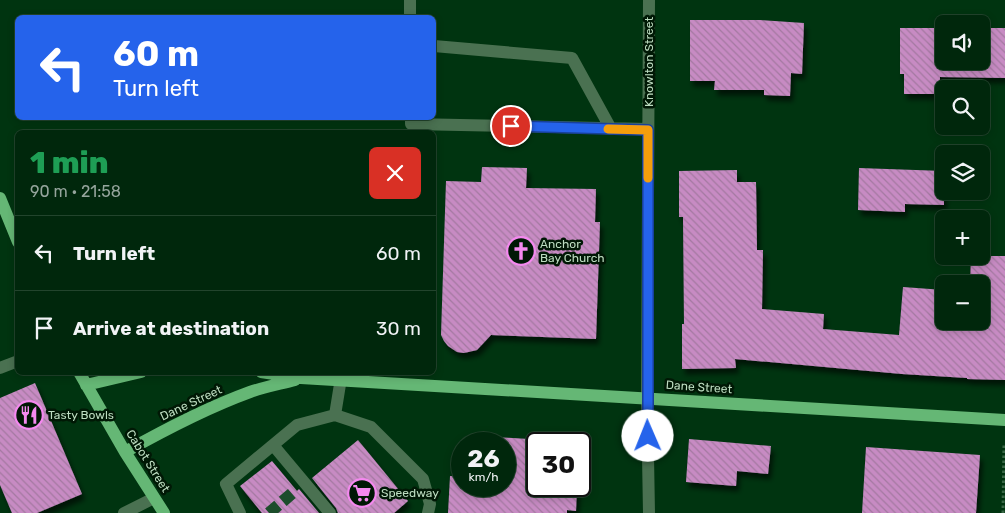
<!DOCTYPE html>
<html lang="en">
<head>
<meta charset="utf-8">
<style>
	:root { --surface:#00270c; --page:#0e331a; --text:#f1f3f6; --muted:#95a59d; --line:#22442d }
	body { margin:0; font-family:Rubik,sans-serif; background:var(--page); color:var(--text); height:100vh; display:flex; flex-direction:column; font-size:19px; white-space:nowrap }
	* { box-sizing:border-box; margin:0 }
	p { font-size:16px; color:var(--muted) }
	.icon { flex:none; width:28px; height:28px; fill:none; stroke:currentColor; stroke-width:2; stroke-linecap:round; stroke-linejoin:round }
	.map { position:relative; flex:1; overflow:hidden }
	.details { position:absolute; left:15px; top:130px; width:421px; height:245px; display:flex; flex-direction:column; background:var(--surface); border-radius:8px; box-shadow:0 2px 8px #0003,0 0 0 1px var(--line) }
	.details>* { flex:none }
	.banner { position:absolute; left:15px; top:15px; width:421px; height:105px; border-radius:8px; box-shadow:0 2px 8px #0003,0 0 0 1px var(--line); background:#2563eb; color:#fff; overflow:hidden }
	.fabs { position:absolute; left:935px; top:15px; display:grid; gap:10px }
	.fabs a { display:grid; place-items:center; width:55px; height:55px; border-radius:8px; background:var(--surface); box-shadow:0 2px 8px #0003,0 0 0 1px var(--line); font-size:25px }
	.speed { position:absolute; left:451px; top:432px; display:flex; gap:10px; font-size:25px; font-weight:700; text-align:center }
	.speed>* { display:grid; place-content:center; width:65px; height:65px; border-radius:50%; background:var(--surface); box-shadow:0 2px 8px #0003,0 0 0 1px var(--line); line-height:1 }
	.speed small { font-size:12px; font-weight:400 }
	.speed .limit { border:2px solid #111; border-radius:8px; background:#fff; color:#111 }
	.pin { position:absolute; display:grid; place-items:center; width:42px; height:42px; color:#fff; margin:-21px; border:2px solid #fff; border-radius:50%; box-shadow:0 1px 5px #0007 }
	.me { position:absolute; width:55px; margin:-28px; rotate:359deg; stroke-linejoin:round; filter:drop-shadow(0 0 4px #0008) }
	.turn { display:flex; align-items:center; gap:18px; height:105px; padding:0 15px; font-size:22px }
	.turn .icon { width:65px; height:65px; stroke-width:2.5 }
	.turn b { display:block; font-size:35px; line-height:42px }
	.round { display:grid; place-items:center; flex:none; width:52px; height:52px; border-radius:8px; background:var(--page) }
	.summary { display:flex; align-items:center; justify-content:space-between; height:85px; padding:0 15px }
	h1 { font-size:30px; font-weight:800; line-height:38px; color:#1e9e55 }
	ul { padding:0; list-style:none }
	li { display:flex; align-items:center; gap:15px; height:75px; padding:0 15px; border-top:1px solid var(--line) }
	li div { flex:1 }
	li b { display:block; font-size:19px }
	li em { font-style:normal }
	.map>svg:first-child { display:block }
	.building { fill:url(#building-back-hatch); filter:url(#shadow) }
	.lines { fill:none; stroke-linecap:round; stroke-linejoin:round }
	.minor-tunnel { stroke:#1c4d2b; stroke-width:12; stroke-dasharray:12 6; stroke-linecap:butt }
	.path { stroke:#396746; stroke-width:3; stroke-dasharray:2.5 2.5; stroke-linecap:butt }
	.minor { stroke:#4a7151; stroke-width:12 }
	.major { stroke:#65b775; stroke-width:12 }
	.route-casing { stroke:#184099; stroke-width:12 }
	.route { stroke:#2563eb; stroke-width:9 }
	.slow { stroke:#f59e0b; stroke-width:9 }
	.labels { text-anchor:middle; stroke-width:5; stroke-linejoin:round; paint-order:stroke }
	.street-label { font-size:12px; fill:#bdddc1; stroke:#001805 }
	.poi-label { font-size:12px; fill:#bdddc1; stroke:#001805; text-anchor:start }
</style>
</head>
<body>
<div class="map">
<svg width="1005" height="513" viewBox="0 0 1005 513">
	<defs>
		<pattern id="building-back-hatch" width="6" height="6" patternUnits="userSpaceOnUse" patternTransform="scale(1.25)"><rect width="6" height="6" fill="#c78bc3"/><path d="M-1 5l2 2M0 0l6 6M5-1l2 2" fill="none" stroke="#a479a1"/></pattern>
		<filter id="shadow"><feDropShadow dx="3" dy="5.5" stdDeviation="2.5" flood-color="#0009"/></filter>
	</defs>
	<rect width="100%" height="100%" fill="#003410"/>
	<path class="building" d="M 690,20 L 760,20 L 804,23 L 802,74 L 791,73 L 790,96 L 764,95 L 764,90 L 714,90 L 715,81 L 690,81 Z
		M 900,28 L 944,28 L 944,61 L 981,61 L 981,28 L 1005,28 L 1005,78 L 940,77 L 940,94 L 904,94 L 904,74 L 900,74 Z
		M 482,167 L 527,168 L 526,188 L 596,189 L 595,222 L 600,222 L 596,339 L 491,335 L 477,350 L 464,353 L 457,352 L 448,346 L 444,341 L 441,335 L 446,181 L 481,182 Z
		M 859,168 L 944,171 L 944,205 L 905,204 L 905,212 L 858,210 Z
		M 737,170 L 737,182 L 756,182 L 757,250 L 763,250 L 762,309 L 824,314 L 823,329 L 899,335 L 903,287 L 944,290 L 944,321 L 981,321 L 981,284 L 970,284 L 971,256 L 1005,256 L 1005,380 L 967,379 L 967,378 L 902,374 L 735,359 L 736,368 L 682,369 L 682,324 L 684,324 L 683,217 L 679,217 L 679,171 Z
		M 35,383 L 82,494 L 37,513 L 12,513 L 0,485 L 0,398 Z
		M 496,437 L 579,442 L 579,444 L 538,444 L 538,486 L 577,486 L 576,511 L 567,510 L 567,513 L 448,513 L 450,476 L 462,477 L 462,486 L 505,486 L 505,444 L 496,444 Z
		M 689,439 L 771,446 L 768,474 L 737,471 L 736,486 L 686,482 Z
		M 358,440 L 408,501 L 394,513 L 338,513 L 336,508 L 312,478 Z
		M 866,447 L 980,455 L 976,513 L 862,513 Z
		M 272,461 L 297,491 L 299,489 L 319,513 L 262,513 L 240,486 Z"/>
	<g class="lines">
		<path class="minor-tunnel" d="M 269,513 L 296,490"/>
		<path class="path" d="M 1003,513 L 1004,443"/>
		<path class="minor" d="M 410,0 L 410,18
			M 434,46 L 572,58 L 611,129
			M 411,118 L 411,124 L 648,129
			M 0,368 L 18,361
			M 335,415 L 371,427 L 423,479 L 430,504 L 428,513
			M 273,445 L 330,513
			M 124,513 L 154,498
			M 240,513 L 226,484 L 297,425 L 335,415 L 342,372
			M 649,513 L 647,398 L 649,0"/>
		<path class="major" d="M 0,198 L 18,242
			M 79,372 L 125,452 L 164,513
			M 261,372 L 301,378 L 1005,420
			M 86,385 L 141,372
			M 125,452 C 166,429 206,408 250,392 C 264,387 280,384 295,380"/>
	</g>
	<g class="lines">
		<defs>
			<path id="route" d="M 511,126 L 648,130 L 648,436"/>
		</defs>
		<use href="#route" class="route-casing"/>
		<use href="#route" class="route"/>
		<path class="slow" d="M 608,129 L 648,130 L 648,178"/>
	</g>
	<defs>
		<symbol id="church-ring" viewBox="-11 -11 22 22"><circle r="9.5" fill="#001805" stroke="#f489ef" stroke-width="1.5"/><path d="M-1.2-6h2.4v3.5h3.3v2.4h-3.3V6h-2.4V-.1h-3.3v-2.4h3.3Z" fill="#f489ef"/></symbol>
		<symbol id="restaurant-ring" viewBox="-11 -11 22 22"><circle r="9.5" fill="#001805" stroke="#f489ef" stroke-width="1.5"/><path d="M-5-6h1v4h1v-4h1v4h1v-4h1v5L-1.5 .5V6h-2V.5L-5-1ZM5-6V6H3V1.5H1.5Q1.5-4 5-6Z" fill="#f489ef"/></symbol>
		<symbol id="supermarket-ring" viewBox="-11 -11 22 22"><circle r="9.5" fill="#001805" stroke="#f489ef" stroke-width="1.5"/><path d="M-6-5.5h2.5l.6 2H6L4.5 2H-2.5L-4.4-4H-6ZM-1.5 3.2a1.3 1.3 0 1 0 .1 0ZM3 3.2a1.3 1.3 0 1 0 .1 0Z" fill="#f489ef"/></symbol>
	</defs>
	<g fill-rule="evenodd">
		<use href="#church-ring" x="505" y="235" width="32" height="32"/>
		<use href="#restaurant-ring" x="13" y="399" width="32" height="32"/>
		<use href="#supermarket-ring" x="346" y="477" width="32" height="32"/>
	</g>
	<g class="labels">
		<g class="street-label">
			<text transform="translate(649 62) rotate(-90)" y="4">Knowlton Street</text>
			<text transform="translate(699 387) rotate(4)" y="4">Dane Street</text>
			<text transform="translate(191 403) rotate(-25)" y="4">Dane Street</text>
			<text transform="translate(148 461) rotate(58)" y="4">Cabot Street</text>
		</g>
		<g class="poi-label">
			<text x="540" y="248">Anchor<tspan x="540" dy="14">Bay Church</tspan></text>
			<text x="48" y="419">Tasty Bowls</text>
			<text x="381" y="497">Speedway</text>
		</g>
	</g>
</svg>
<div class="fabs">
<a><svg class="icon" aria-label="sound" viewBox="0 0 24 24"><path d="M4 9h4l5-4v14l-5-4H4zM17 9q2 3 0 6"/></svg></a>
<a><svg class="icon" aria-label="search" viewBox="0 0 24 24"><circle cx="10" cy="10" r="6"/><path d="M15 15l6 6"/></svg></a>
<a><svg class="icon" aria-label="layers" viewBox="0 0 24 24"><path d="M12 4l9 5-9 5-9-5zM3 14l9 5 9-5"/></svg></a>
<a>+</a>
<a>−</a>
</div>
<div class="speed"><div>26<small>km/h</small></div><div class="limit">30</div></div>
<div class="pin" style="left:511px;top:126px;background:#d93025"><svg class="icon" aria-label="arrive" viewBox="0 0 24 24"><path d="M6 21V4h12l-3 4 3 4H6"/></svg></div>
<svg class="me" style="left:648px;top:436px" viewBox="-20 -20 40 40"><circle r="19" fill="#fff"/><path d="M0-13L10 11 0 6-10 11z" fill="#2563eb"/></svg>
<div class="banner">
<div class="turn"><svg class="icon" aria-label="left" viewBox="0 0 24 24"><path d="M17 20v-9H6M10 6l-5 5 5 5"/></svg><div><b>60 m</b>Turn left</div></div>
</div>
<section class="details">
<div class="summary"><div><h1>1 min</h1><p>90 m · 21:58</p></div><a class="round" style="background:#d93025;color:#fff"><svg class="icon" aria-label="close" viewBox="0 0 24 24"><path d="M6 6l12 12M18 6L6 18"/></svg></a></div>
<ul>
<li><svg class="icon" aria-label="left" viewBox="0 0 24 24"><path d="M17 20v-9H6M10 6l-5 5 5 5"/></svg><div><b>Turn left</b></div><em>60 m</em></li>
<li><svg class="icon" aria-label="arrive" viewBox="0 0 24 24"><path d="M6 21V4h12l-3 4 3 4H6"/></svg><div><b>Arrive at destination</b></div><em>30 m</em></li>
</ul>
</section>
</div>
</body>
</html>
